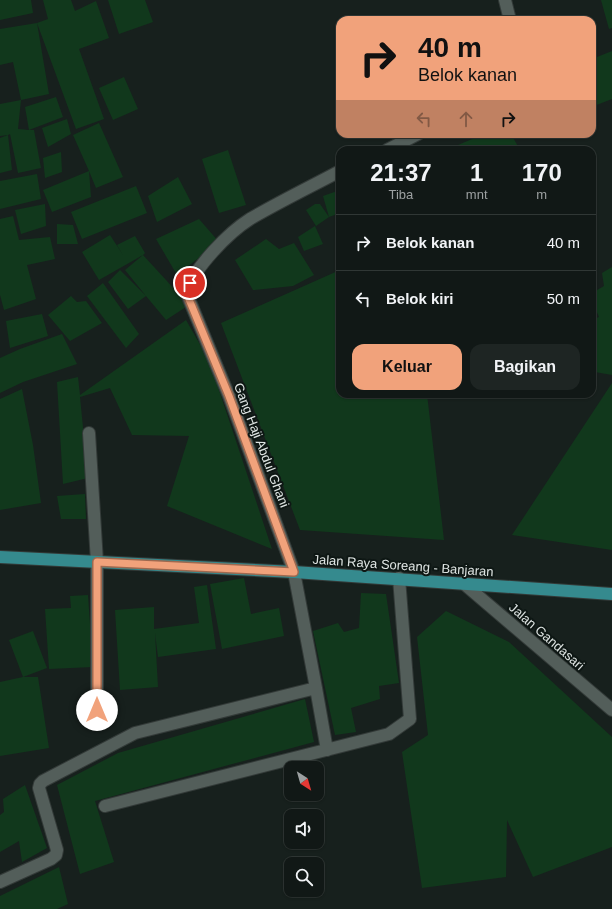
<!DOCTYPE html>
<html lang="id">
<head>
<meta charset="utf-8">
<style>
	:root { --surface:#111816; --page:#1e2523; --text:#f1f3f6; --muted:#9ca0a1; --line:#303735; --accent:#f1a27b }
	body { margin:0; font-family:Arial,sans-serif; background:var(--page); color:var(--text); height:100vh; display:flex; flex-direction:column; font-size:15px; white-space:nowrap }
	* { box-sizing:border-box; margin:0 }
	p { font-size:13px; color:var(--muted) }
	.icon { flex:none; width:22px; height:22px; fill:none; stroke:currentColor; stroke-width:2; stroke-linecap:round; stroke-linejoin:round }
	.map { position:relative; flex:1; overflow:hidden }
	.sheet { position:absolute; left:336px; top:146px; width:260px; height:252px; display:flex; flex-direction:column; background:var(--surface); border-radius:12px; box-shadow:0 1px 3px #0004,0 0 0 1px var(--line) }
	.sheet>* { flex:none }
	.hud { position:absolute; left:336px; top:16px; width:260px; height:122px; border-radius:12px; box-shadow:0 1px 3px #0004,0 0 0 1px var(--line); background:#f1a27b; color:#111; overflow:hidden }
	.needle { width:26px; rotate:143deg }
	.controls { position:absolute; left:284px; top:761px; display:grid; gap:8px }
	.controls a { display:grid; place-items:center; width:40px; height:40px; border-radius:8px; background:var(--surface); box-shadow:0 1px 3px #0004,0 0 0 1px var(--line); font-size:20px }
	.pin { position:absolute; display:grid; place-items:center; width:34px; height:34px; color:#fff; margin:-17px; border:2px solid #fff; border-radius:50%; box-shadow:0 1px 4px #0007 }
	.me { position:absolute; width:44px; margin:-22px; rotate:0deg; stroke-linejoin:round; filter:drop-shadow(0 0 3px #0008) }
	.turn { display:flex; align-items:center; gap:14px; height:84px; padding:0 16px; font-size:18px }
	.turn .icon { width:52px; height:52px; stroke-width:2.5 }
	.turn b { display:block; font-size:28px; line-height:34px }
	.lanes { display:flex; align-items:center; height:38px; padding:0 16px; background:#0003; justify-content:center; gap:20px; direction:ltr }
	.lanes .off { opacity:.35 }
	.eta { display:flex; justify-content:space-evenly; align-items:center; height:68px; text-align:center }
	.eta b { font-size:24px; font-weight:600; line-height:28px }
	.primary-button { display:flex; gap:8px; margin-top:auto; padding:8px 16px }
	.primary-button a { flex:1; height:46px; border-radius:12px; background:var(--accent); color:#111; font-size:16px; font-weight:600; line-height:46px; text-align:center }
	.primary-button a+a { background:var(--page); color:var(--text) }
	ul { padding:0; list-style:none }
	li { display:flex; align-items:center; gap:12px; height:56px; padding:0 16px; border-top:1px solid var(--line) }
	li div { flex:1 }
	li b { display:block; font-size:15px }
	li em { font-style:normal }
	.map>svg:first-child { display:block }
	.building { fill:#11381c }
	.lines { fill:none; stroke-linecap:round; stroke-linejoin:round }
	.minor-casing { stroke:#333a38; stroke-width:14 }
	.major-casing { stroke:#333a38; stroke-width:14 }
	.minor { stroke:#535e5a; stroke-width:12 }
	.major { stroke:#358a8e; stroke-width:12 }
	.route-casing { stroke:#9d6950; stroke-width:10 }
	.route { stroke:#f1a27b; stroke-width:7 }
	.labels { text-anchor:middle; stroke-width:4; stroke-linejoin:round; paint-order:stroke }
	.street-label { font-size:13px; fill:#dfe5e3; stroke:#0e1714 }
</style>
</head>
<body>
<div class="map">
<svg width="612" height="909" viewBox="0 0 612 909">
	<rect width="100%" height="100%" fill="#17201d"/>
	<path class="building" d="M 0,0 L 31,0 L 33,13 L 0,20 Z
		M 43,0 L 71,0 L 75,11 L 96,1 L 109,38 L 79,49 L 104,119 L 76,129 L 37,23 L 48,19 Z
		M 108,0 L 145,0 L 153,22 L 119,34 Z
		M 601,0 L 612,0 L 612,28 L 609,29 Z
		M 37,23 L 49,94 L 21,100 L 18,129 L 29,130 L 25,107 L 56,97 L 63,117 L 29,130 L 34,130 L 41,168 L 18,173 L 10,134 L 8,135 L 12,170 L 0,173 L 0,138 L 8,135 L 0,136 L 0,104 L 21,100 L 13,62 L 0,65 L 0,29 Z
		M 612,51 L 612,99 L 594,106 L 592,102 L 592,59 Z
		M 124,77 L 138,109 L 113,120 L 99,88 Z
		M 67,119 L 71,134 L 48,147 L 42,128 Z
		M 99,123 L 123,177 L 96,188 L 89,171 L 91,197 L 52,212 L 43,190 L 89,171 L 73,135 Z
		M 484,134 L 511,134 L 520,150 L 460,150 L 458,145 Z
		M 228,150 L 246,205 L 219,213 L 202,159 Z
		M 61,152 L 62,172 L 45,178 L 43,158 Z
		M 37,174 L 41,199 L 0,209 L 0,181 Z
		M 178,177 L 192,204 L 157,222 L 148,196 Z
		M 136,186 L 147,213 L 82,239 L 71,212 Z
		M 340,190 L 340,213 L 329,217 L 323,196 Z
		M 45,204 L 46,226 L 21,234 L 15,210 Z
		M 315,204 L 320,204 L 329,217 L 316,226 L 306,210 Z
		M 13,216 L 19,240 L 50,237 L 55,259 L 27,265 L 36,299 L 4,310 L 0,295 L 0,219 Z
		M 199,219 L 219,242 L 177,275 L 156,239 Z
		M 57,224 L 73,225 L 78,244 L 57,244 Z
		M 315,226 L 323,244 L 304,251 L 298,237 Z
		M 110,235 L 123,255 L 117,245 L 135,236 L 145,253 L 143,255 L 189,305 L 166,320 L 146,296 L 128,309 L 108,282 L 120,270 L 146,296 L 125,270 L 143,255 L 99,280 L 82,252 Z
		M 266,239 L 279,249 L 294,243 L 314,275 L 293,286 L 253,290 L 235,260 Z
		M 612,267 L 612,375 L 595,372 L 592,364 L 592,320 L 599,317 L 592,301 L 592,293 L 604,286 L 602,273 Z
		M 340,270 L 340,394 L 427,394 L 444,540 L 300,530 L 221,323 Z
		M 103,283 L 139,334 L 126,348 L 87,296 Z
		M 71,296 L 77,302 L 86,301 L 102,323 L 70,341 L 48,315 Z
		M 42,314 L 48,336 L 10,348 L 6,321 Z
		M 186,320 L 209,360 L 272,549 L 167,506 L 189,436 L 132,435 L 110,388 L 80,397 L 88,478 L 63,484 L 57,382 L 78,377 L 80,395 Z
		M 62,334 L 77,364 L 23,382 L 0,393 L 0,358 L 20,349 Z
		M 612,383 L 612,550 L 512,535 Z
		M 22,389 L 33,445 L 41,503 L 0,510 L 0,399 Z
		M 85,494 L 86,519 L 61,519 L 57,496 Z
		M 244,578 L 251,614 L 279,608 L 284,636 L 222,649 L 210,584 Z
		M 207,585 L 216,649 L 158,657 L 155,633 L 158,687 L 120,690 L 115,610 L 154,607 L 154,629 L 199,623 L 194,587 Z
		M 361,593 L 386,594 L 399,683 L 379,686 L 380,699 L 351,708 L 356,732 L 335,735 L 313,631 L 338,623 L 344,632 L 359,628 Z
		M 88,595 L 93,667 L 49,669 L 45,609 L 71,608 L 70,596 Z
		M 446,611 L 509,642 L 612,737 L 612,847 L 533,877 L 507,820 L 506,877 L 422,888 L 402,752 L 428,735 L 417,637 Z
		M 33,631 L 47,668 L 23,677 L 38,677 L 49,748 L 0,756 L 0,682 L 23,677 L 9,640 Z
		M 305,699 L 314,742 L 95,801 L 114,862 L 80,874 L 57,785 L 118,753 Z
		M 25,785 L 47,848 L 22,862 L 19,841 L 0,852 L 0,815 L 4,812 L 3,799 Z
		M 59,867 L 68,904 L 57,909 L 0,909 L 0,896 Z"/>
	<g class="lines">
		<defs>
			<path id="minor" d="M 505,0 L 510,20
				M 387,150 L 418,134
				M 89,433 L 97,562 L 97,710
				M 463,583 L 612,710
				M 316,688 L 327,750
				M 105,806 L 389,734 L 410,719 L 399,578
				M 0,882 L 51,859 L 56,855 L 57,850 L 39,788 L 40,784 L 43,781 L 135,733 L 316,688 L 294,572 L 229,396 L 186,292 C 195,267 228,233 250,219 C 279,202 310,187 340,171"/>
			<path id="major" d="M 0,557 L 294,572 L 612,594"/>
		</defs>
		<use href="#minor" class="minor-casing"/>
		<use href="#major" class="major-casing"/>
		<use href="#minor" class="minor"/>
		<use href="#major" class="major"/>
	</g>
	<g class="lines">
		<defs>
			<path id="route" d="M 97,710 L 97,562 L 294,572 L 229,396 L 186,292 L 190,283"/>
		</defs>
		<use href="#route" class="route-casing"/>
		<use href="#route" class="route"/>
	</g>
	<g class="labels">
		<g class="street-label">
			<text transform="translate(262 445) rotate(69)" y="5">Gang Haji Abdul Ghani</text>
			<text transform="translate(403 565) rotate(4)" y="5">Jalan Raya Soreang - Banjaran</text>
			<text transform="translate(547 636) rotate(41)" y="5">Jalan Gandasari</text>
		</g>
	</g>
</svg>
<div class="controls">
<a><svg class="needle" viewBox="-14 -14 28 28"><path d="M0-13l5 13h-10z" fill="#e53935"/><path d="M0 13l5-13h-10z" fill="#9ca0a1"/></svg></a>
<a><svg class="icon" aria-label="sound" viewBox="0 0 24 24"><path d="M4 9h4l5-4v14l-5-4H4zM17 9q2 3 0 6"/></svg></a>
<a><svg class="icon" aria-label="search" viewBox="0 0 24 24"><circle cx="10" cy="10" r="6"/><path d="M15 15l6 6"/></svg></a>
</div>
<div class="pin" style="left:190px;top:283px;background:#d93025"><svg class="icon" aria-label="arrive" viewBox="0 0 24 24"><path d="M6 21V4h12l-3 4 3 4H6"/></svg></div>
<svg class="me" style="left:97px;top:710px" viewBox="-20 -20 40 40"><circle r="19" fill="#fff"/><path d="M0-13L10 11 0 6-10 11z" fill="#f1a27b"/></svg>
<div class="hud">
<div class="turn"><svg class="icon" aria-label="right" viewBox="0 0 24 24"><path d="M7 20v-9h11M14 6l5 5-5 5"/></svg><div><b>40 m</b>Belok kanan</div></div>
<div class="lanes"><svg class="icon off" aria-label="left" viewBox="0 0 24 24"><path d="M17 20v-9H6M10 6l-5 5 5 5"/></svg><svg class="icon off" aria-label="ahead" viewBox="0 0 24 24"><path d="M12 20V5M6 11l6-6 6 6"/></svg><svg class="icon" aria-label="right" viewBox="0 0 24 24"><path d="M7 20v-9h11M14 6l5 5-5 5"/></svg></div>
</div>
<section class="sheet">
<div class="eta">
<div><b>21:37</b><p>Tiba</p></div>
<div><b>1</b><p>mnt</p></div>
<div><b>170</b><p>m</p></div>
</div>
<ul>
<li><svg class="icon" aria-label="right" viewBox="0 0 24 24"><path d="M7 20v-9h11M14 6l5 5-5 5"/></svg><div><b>Belok kanan</b></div><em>40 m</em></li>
<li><svg class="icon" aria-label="left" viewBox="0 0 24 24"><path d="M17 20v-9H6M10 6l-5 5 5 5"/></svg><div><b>Belok kiri</b></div><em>50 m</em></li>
</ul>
<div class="primary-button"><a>Keluar</a><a>Bagikan</a></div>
</section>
</div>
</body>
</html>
